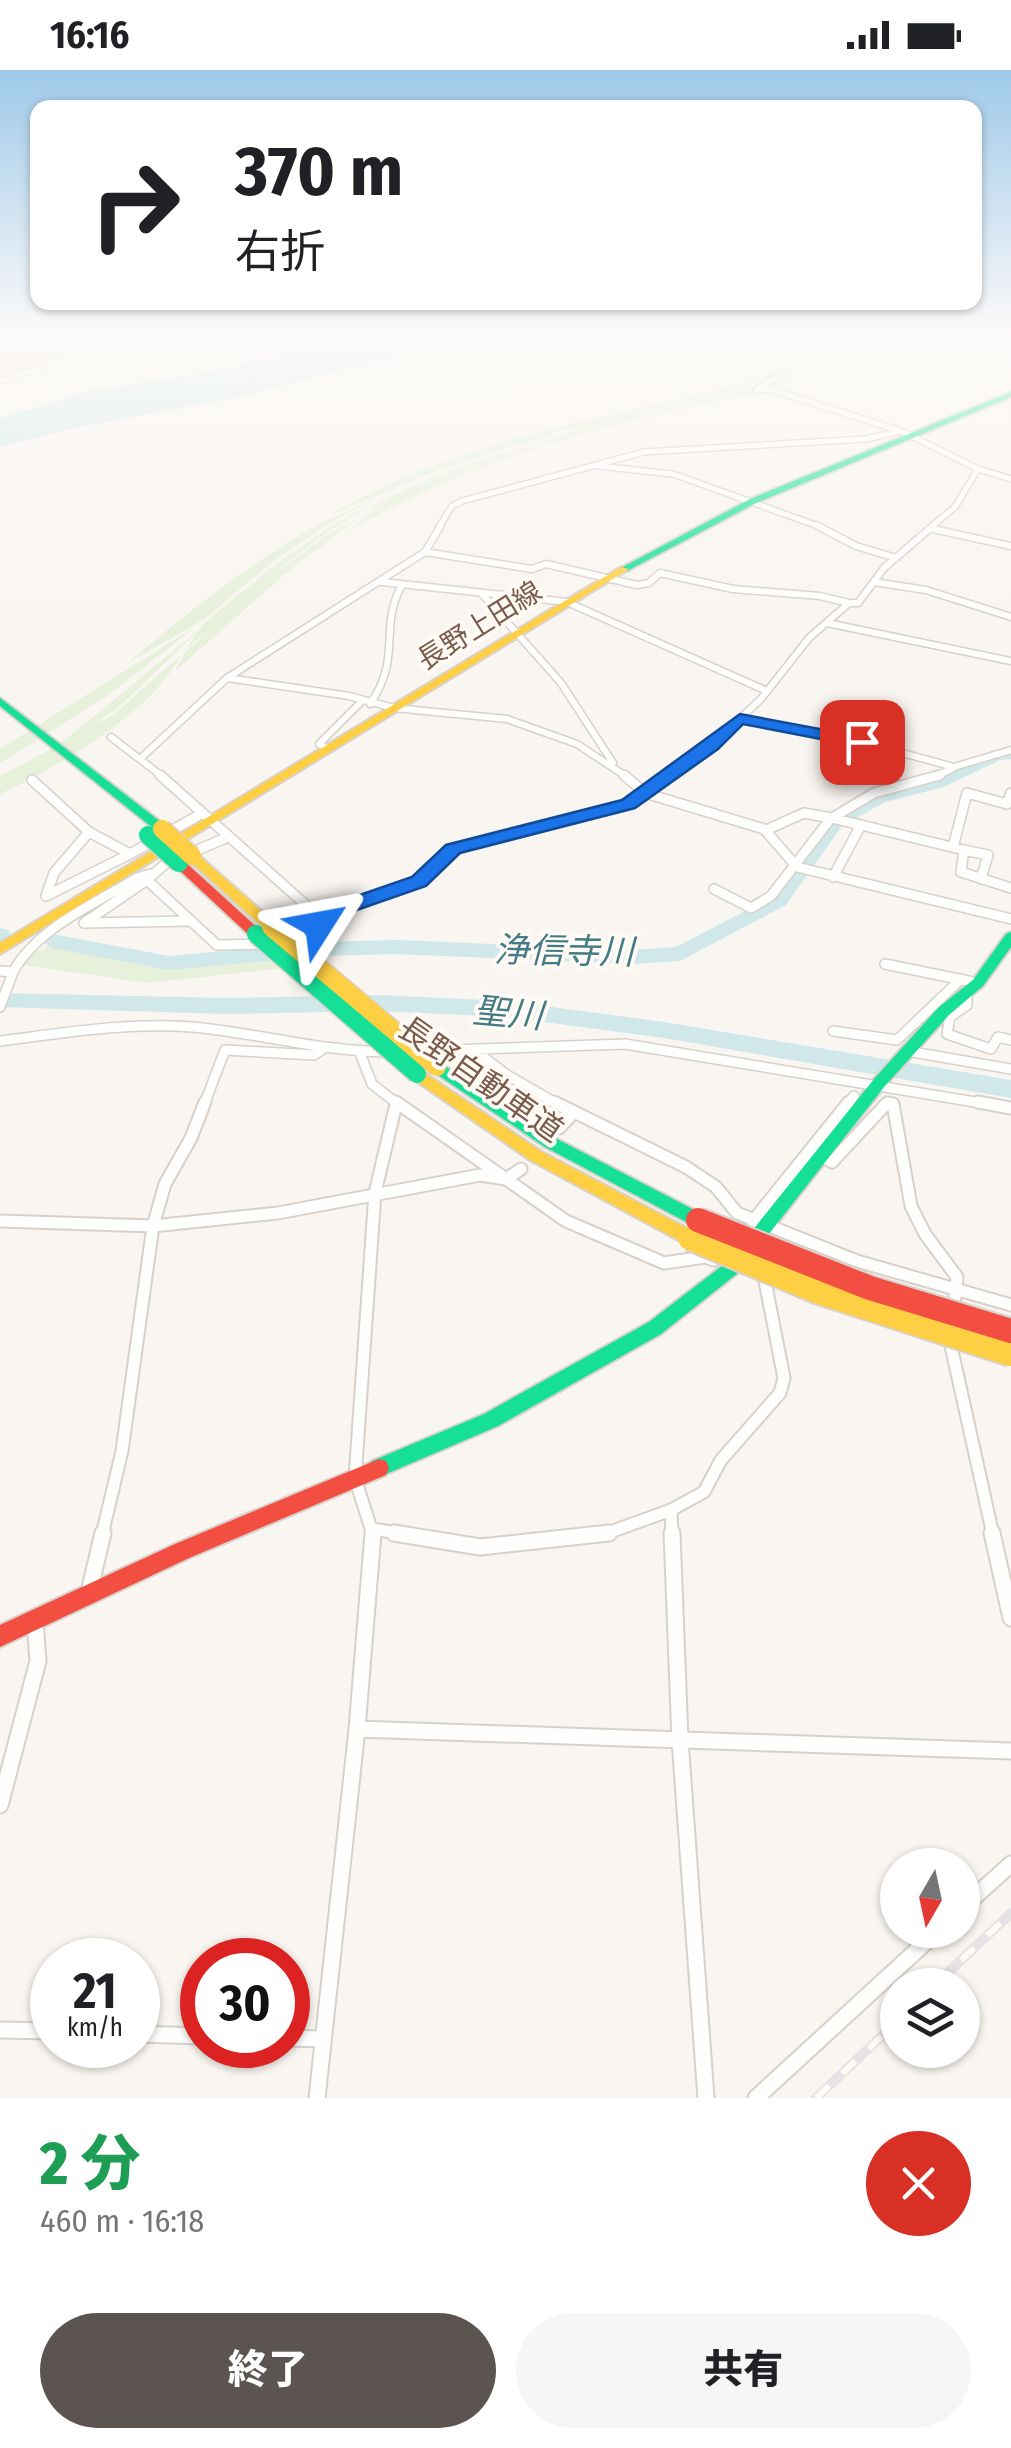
<!DOCTYPE html>
<html lang="ja">
<head>
<meta charset="utf-8">
<style>
	:root { --surface:#fff; --page:#f6f6f6; --text:#202124; --muted:#757577; --accent:#5c5450 }
	body { margin:0; font-family:"Fira Sans Condensed","Noto Sans JP",sans-serif; background:var(--page); color:var(--text); height:100vh; display:flex; flex-direction:column; font-size:38px; white-space:nowrap }
	* { box-sizing:border-box; margin:0 }
	p { font-size:32px; color:var(--muted) }
	.icon { flex:none; width:55px; height:55px; fill:none; stroke:currentColor; stroke-width:2; stroke-linecap:round; stroke-linejoin:round }
	.map { position:relative; height:2028px; overflow:hidden }
	.panel { display:flex; flex-direction:column; background:var(--surface); flex:1 }
	.panel>* { flex:none }
	.top-card { position:absolute; left:30px; top:30px; width:952px; height:210px; border-radius:20px; box-shadow:0 2px 8px #0004; background:#fff; color:var(--text); overflow:hidden }
	.needle { width:65px; rotate:189deg }
	.buttons { position:absolute; left:880px; top:1778px; display:grid; gap:20px }
	.buttons a { display:grid; place-items:center; width:100px; height:100px; border-radius:50%; background:var(--surface); box-shadow:0 2px 8px #0004; font-size:50px }
	.speed { position:absolute; left:30px; top:1868px; display:flex; gap:20px; font-size:50px; font-weight:700; text-align:center }
	.speed>* { display:grid; place-content:center; width:130px; height:130px; border-radius:50%; background:var(--surface); box-shadow:0 2px 8px #0004; line-height:1 }
	.speed small { font-size:25px; font-weight:400 }
	.speed .limit { border:15px solid #d22; background:#fff; color:#111 }
	.pin { position:absolute; display:grid; place-items:center; width:85px; height:85px; color:#fff; margin:-42px; border-radius:20px; box-shadow:0 5px 15px #0006 }
	.me { position:absolute; width:110px; margin:-55px; rotate:56deg; stroke-linejoin:round; filter:drop-shadow(0 0 8px #0008) }
	.turn { display:flex; align-items:center; gap:35px; height:210px; padding:0 40px; font-size:45px }
	.turn .icon { width:130px; height:130px; stroke-width:2.5 }
	.turn b { display:block; font-size:70px; line-height:85px }
	.round { display:grid; place-items:center; flex:none; width:105px; height:105px; border-radius:52px; background:var(--page) }
	.headline { display:flex; align-items:center; justify-content:space-between; height:170px; padding:0 40px }
	h1 { font-size:60px; font-weight:800; line-height:75px; color:#1e9e55 }
	.action { display:flex; gap:20px; margin-top:auto; padding:20px 40px }
	.action a { flex:1; height:115px; border-radius:60px; background:var(--accent); color:#fff; font-size:40px; font-weight:800; line-height:115px; text-align:center }
	.action a+a { background:var(--page); color:var(--text) }
	.status { display:flex; justify-content:space-between; align-items:center; height:70px; padding:0 50px; background:var(--surface); direction:ltr }
	.status svg { height:28px; fill:currentColor }
	.map>svg:first-child { display:block }
	.industrial { fill:#ede5e0 }
	.green { fill:#e7f0db }
	.water { fill:#d0e8ea }
	.lines { fill:none; stroke-linecap:round; stroke-linejoin:round }
	.river { fill:#d0e8ea; fill-rule:evenodd }
	.street-far4-casing { stroke:#d7d1cb; stroke-width:8 }
	.street-far3-casing { stroke:#d7d1cb; stroke-width:9 }
	.street-far2-casing { stroke:#d7d1cb; stroke-width:12 }
	.street-far1-casing { stroke:#d7d1cb; stroke-width:15 }
	.street-casing { stroke:#d7d1cb; stroke-width:19 }
	.fast-casing { stroke:#d9d2cb; stroke-width:4 }
	.slow-casing { stroke:#d9d2cb; stroke-width:4 }
	.jam-casing { stroke:#d9d2cb; stroke-width:4 }
	.street-far4 { stroke:#fefefd; stroke-width:5 }
	.street-far3 { stroke:#fefefd; stroke-width:6 }
	.street-far2 { stroke:#fefefd; stroke-width:9 }
	.street-far1 { stroke:#fefefd; stroke-width:11 }
	.street { stroke:#fefefd; stroke-width:15 }
	.fast { fill:#16e098; fill-rule:evenodd }
	.slow { fill:#ffcf43; fill-rule:evenodd }
	.jam { fill:#f24e42; fill-rule:evenodd }
	.rail-casing { stroke:#e6e3e7; stroke-width:10 }
	.rail { stroke:#fffaf3; stroke-width:6; stroke-dasharray:18; stroke-linecap:butt }
	.fast-bridge-casing { stroke:#dad1cc; stroke-width:21; stroke-linecap:butt }
	.slow-bridge-far1-casing { stroke:#dad1cc; stroke-width:21; stroke-linecap:butt }
	.slow-bridge-casing { stroke:#dad1cc; stroke-width:28; stroke-linecap:butt }
	.jam-bridge-casing { stroke:#dad1cc; stroke-width:28; stroke-linecap:butt }
	.fast-bridge { stroke:#16e098; stroke-width:18 }
	.slow-bridge-far1 { stroke:#ffcf43; stroke-width:18 }
	.slow-bridge { stroke:#ffcf43; stroke-width:24 }
	.jam-bridge { stroke:#f24e42; stroke-width:24 }
	.route { fill:#1a73e8; stroke:#114b97; stroke-width:2.5 }
	.labels { text-anchor:middle; stroke-width:8; stroke-linejoin:round; paint-order:stroke }
	.far-street-label { font-size:28px; fill:#7a5c4d; stroke:#fffaf3 }
	.street-label { font-size:32px; fill:#7a5c4d; stroke:#fffaf3 }
	.water-label { font-size:35px; font-style:italic; fill:#437c86; stroke:#fffaf3 }
</style>
</head>
<body>
<div class="status"><b>16:16</b><svg viewBox="0 0 49 12"><path d="M0 12V9h3v3zM5 12V6h3v6zM10 12V3h3v9zM15 12V0h3v12zM26 1h20v11H26zM47 4h2v5h-2z"/></svg></div>
<div class="map">
<svg width="1011" height="2028" viewBox="0 0 1011 2028">
	<rect width="100%" height="100%" fill="#f9f5f0"/>
	<path class="industrial" d="M 0,266 L 52,266 L 43,269 L 75,282 L 0,306 L 0,278 L 6,275 L 0,272 Z"/>
	<path class="green" d="M 883,266 L 895,266 L 729,322 L 774,310 L 752,320 L 910,266 L 763,320 L 769,321 C 628,347 470,388 347,462 C 404,406 491,396 562,367 L 432,409 L 362,444 C 432,395 509,388 586,356 L 552,362 L 555,364 L 449,396 L 330,445 C 436,382 552,358 670,331 C 733,317 815,290 883,266 Z
		M 371,430 L 328,454 L 271,493 L 203,550 L 126,594 C 202,531 280,467 371,430 Z
		M 376,431 L 315,471 L 255,519 L 327,465 L 357,449 L 285,504 L 175,601 L 185,583 L 214,556 L 186,579 L 202,555 L 272,497 L 331,456 Z
		M 195,557 L 107,626 L 0,693 L 0,679 Z
		M 200,559 L 120,636 L 93,655 L 112,646 L 180,586 C 152,643 56,698 0,724 L 0,706 L 59,675 Z
		M 48,874 L 176,898 L 271,887 L 284,898 L 147,913 L 24,895 L 30,883 L 45,879 Z"/>
	<path class="water" d="M 365,266 L 504,266 L 409,283 L 242,326 L 65,360 L 0,377 L 0,348 L 11,345 L 94,320 L 206,303 Z"/>
	<g class="lines">
		<path class="river" d="M 1011,679 L 1011,689 L 1000,690 L 944,717 L 885,732 L 842,756 L 786,835 L 680,891 L 631,894 L 396,884 L 319,886 L 169,900 L 52,878 L 42,871 L 52,864 L 169,886 L 319,872 L 396,870 L 631,880 L 676,877 L 772,827 L 830,748 L 873,724 L 932,709 L 991,681 Z
			M 0,858 L 8,860 L 11,865 L 8,870 L 0,872 Z
			M 0,923 L 226,928 L 379,925 L 506,931 L 664,952 L 1011,1010 L 1011,1028 L 664,968 L 506,947 L 379,941 L 226,944 L 0,937 Z"/>
		<defs>
			<path id="street-far4" d="M 775,308 L 756,320 L 769,319 L 901,361 L 978,399 L 1011,409
				M 0,311 L 144,266
				M 598,396 L 673,404 L 821,457
				M 439,457 L 452,436 L 462,431 L 644,382 L 866,369 L 901,361
				M 931,457 L 955,437 L 978,399"/>
			<path id="street-far3" d="M 816,455 L 856,476 L 896,488
				M 933,459 L 1011,476
				M 425,482 L 532,499 L 546,494 L 637,515 L 649,513 L 660,503 L 733,519 L 820,526 L 849,533
				M 382,512 L 567,532 L 767,621
				M 874,512 L 926,520 L 1011,547
				M 482,524 L 561,613 L 613,693
				M 827,553 L 1011,591
				M 228,608 L 349,626 L 394,638 L 507,649 L 577,674 L 627,707
				M 370,634 C 403,586 378,558 402,515
				M 740,648 L 862,672 L 954,697 L 1011,680
				M 111,667 L 163,707
				M 329,679 L 319,674 L 362,631
				M 141,688 L 227,608 L 425,482 L 441,455
				M 666,707 L 712,675 L 761,629 L 809,568 L 849,533 L 858,533 L 884,498 L 934,455
				M 935,707 L 953,698"/>
			<path id="street-far2" d="M 160,705 L 316,844 L 319,855 L 311,871 L 288,869
				M 624,705 L 645,723 L 764,759 L 797,797 L 1011,849
				M 32,710 L 89,762 L 130,784 L 201,744
				M 832,748 L 874,723 L 940,705
				M 832,748 L 861,755
				M 89,762 L 54,803 L 46,826 L 130,784
				M 228,767 L 165,794 L 147,810 L 217,875 L 267,874
				M 953,777 L 967,723 L 1007,734 L 1011,723
				M 964,780 L 988,785 L 981,809
				M 833,807 L 861,755 L 964,780 L 961,802 L 1011,818
				M 147,810 L 84,853 L 189,851
				M 714,819 L 751,838 L 771,826 L 831,748 L 804,743 L 766,760
				M 316,844 L 326,844 L 419,811 L 453,779 L 628,734 L 670,705
				M 885,894 L 978,913
				M 0,901 L 13,902 L 0,937
				M 13,902 C 38,857 95,834 137,808 L 150,804
				M 967,922 L 967,935 L 950,947 L 947,964 L 991,979 L 998,967 L 1011,970
				M 833,961 L 897,970 L 961,909
				M 0,971 C 63,963 128,952 192,957 C 259,963 323,982 391,982
				M 473,979 L 507,1005 L 559,1035
				M 418,981 L 625,974 L 993,1035
				M 907,981 L 1011,999
				M 360,983 L 372,1014 L 399,1035
				M 204,1035 L 225,980 L 314,985 L 323,979
				M 847,1035 L 854,1026
				M 885,1035 L 893,1035"/>
			<path id="street-far1" d="M 396,1032 L 566,1151 L 664,1193 L 705,1187 L 714,1190
				M 554,1032 L 686,1097 L 716,1117 L 737,1143 L 857,1191 L 1011,1235
				M 978,1032 L 1011,1038
				M 559,1058 L 574,1042
				M 811,1080 L 832,1092 L 887,1033 L 893,1034 L 911,1136 L 925,1164 L 957,1207 L 953,1245
				M 0,1151 L 153,1156 L 278,1143 L 480,1105 L 506,1109 L 521,1099
				M 753,1151 L 849,1032
				M 949,1267 L 993,1465
				M 373,1459 L 409,1465
				M 102,1465 L 122,1381 L 153,1156 L 165,1114 L 191,1068 L 205,1032
				M 373,1465 L 355,1408 L 375,1123 L 396,1034
				M 602,1465 L 671,1440
				M 672,1465 L 671,1440 L 704,1422 L 721,1390 L 780,1323 L 784,1308 L 765,1211"/>
			<path id="street" d="M 394,1463 L 480,1477 L 609,1463
				M 672,1463 L 680,1670 L 706,2028
				M 992,1463 L 1011,1548
				M 89,1522 L 103,1463
				M 357,1659 L 1011,1681
				M 0,1735 L 38,1591 L 35,1551
				M 962,1838 L 1011,1794
				M 0,1960 L 52,1961
				M 138,1964 L 202,1966
				M 288,1968 L 322,1969
				M 317,2028 L 357,1659 L 373,1463
				M 756,2028 L 939,1860"/>
			<path id="fast" d="M 1011,322 L 1011,327 L 756,433 L 627,501 L 619,499 L 750,429 Z
				M 0,628 L 166,756 L 166,762 L 158,762 L 0,636 Z
				M 1011,862 L 1011,877 L 983,916 L 949,945 L 884,1017 L 739,1202 L 661,1264 L 498,1356 L 379,1407 L 372,1405 L 369,1398 L 372,1391 L 484,1344 L 649,1252 L 727,1192 L 874,1009 L 939,937 L 973,910 L 1006,864 Z
				M 437,991 L 557,1069 L 704,1145 L 706,1150 L 704,1155 L 698,1157 L 692,1155 L 545,1077 L 432,1001 L 430,997 L 432,993 Z"/>
			<path id="slow" d="M 621,497 L 629,499 L 0,884 L 0,873 Z
				M 192,782 L 196,783 L 276,854 L 278,857 L 276,860 L 266,860 L 188,789 L 186,786 Z
				M 417,998 L 542,1082 L 696,1163 L 698,1168 L 696,1173 L 690,1175 L 684,1173 L 530,1090 L 412,1008 L 410,1004 Z"/>
			<path id="jam" d="M 179,789 L 183,790 L 261,861 L 263,864 L 261,867 L 251,867 L 175,796 L 173,793 Z
				M 379,1389 L 386,1391 L 389,1398 L 386,1405 L 189,1488 L 0,1577 L 0,1555 L 175,1474 Z"/>
		</defs>
		<use href="#street-far4" class="street-far4-casing"/>
		<use href="#street-far3" class="street-far3-casing"/>
		<use href="#street-far2" class="street-far2-casing"/>
		<use href="#street-far1" class="street-far1-casing"/>
		<use href="#street" class="street-casing"/>
		<use href="#fast" class="fast-casing"/>
		<use href="#slow" class="slow-casing"/>
		<use href="#jam" class="jam-casing"/>
		<use href="#street-far4" class="street-far4"/>
		<use href="#street-far3" class="street-far3"/>
		<use href="#street-far2" class="street-far2"/>
		<use href="#street-far1" class="street-far1"/>
		<use href="#street" class="street"/>
		<use href="#fast" class="fast"/>
		<use href="#slow" class="slow"/>
		<use href="#jam" class="jam"/>
		<defs>
			<path id="rail" d="M 935,1915 L 1011,1843
				M 816,2028 L 898,1951"/>
		</defs>
		<use href="#rail" class="rail-casing"/>
		<use href="#rail" class="rail"/>
		<defs>
			<path id="fast-bridge" d="M 148,765 L 179,793
				M 256,864 L 417,1004"/>
			<path id="slow-bridge-far1" d="M 162,759 L 192,786
				M 271,857 L 437,997"/>
			<path id="slow-bridge" d="M 690,1168 L 819,1222 L 1011,1284"/>
			<path id="jam-bridge" d="M 698,1150 L 870,1218 L 1011,1261"/>
		</defs>
		<use href="#fast-bridge" class="fast-bridge-casing"/>
		<use href="#slow-bridge-far1" class="slow-bridge-far1-casing"/>
		<use href="#slow-bridge" class="slow-bridge-casing"/>
		<use href="#jam-bridge" class="jam-bridge-casing"/>
		<use href="#fast-bridge" class="fast-bridge"/>
		<use href="#slow-bridge-far1" class="slow-bridge-far1"/>
		<use href="#slow-bridge" class="slow-bridge"/>
		<use href="#jam-bridge" class="jam-bridge"/>
	</g>
	<linearGradient id="sky" x2="0" y2="1"><stop stop-color="#9ec9e9"/><stop offset="0.48" stop-color="#fcfaf8"/><stop offset="1" stop-color="#fcfaf8" stop-opacity="0"/></linearGradient>
	<rect width="1011" height="550" fill="url(#sky)"/>
	<path class="route" d="M 740,644 L 862,667 L 870,672 L 862,677 L 743,654 L 718,679 L 635,738 L 460,783 L 426,816 L 328,850 L 326,860 L 312,860 L 306,844 L 309,839 L 325,837 L 412,807 L 446,775 L 622,730 Z"/>
	<g class="labels">
		<g class="far-street-label">
			<text transform="translate(479 555) rotate(-32)" y="10">長野上田線</text>
		</g>
		<g class="street-label">
			<text transform="translate(481 1009) rotate(35)" y="11">長野自動車道</text>
		</g>
		<g class="water-label">
			<text transform="translate(564 881) rotate(1)" y="12">浄信寺川</text>
			<text transform="translate(508 943) rotate(5)" y="12">聖川</text>
		</g>
	</g>
</svg>
<div class="buttons">
<a><svg class="needle" viewBox="-14 -14 28 28"><path d="M0-13l5 13h-10z" fill="#e53935"/><path d="M0 13l5-13h-10z" fill="#757577"/></svg></a>
<a><svg class="icon" aria-label="layers" viewBox="0 0 24 24"><path d="M12 4l9 5-9 5-9-5zM3 14l9 5 9-5"/></svg></a>
</div>
<div class="speed"><div>21<small>km/h</small></div><div class="limit">30</div></div>
<div class="pin" style="left:862px;top:672px;background:#d93025"><svg class="icon" aria-label="arrive" viewBox="0 0 24 24"><path d="M6 21V4h12l-3 4 3 4H6"/></svg></div>
<svg class="me" style="left:319px;top:855px" viewBox="-20 -20 40 40"><path d="M0-17L14 15 0 8-14 15z" fill="#1a73e8" stroke="#fff" stroke-width="4"/></svg>
<div class="top-card">
<div class="turn"><svg class="icon" aria-label="right" viewBox="0 0 24 24"><path d="M7 20v-9h11M14 6l5 5-5 5"/></svg><div><b>370 m</b>右折</div></div>
</div>
</div>
<section class="panel">
<div class="headline"><div><h1>2 分</h1><p>460 m · 16:18</p></div><a class="round" style="background:#d93025;color:#fff"><svg class="icon" aria-label="close" viewBox="0 0 24 24"><path d="M6 6l12 12M18 6L6 18"/></svg></a></div>
<div class="action"><a>終了</a><a>共有</a></div>
</section>
</body>
</html>
